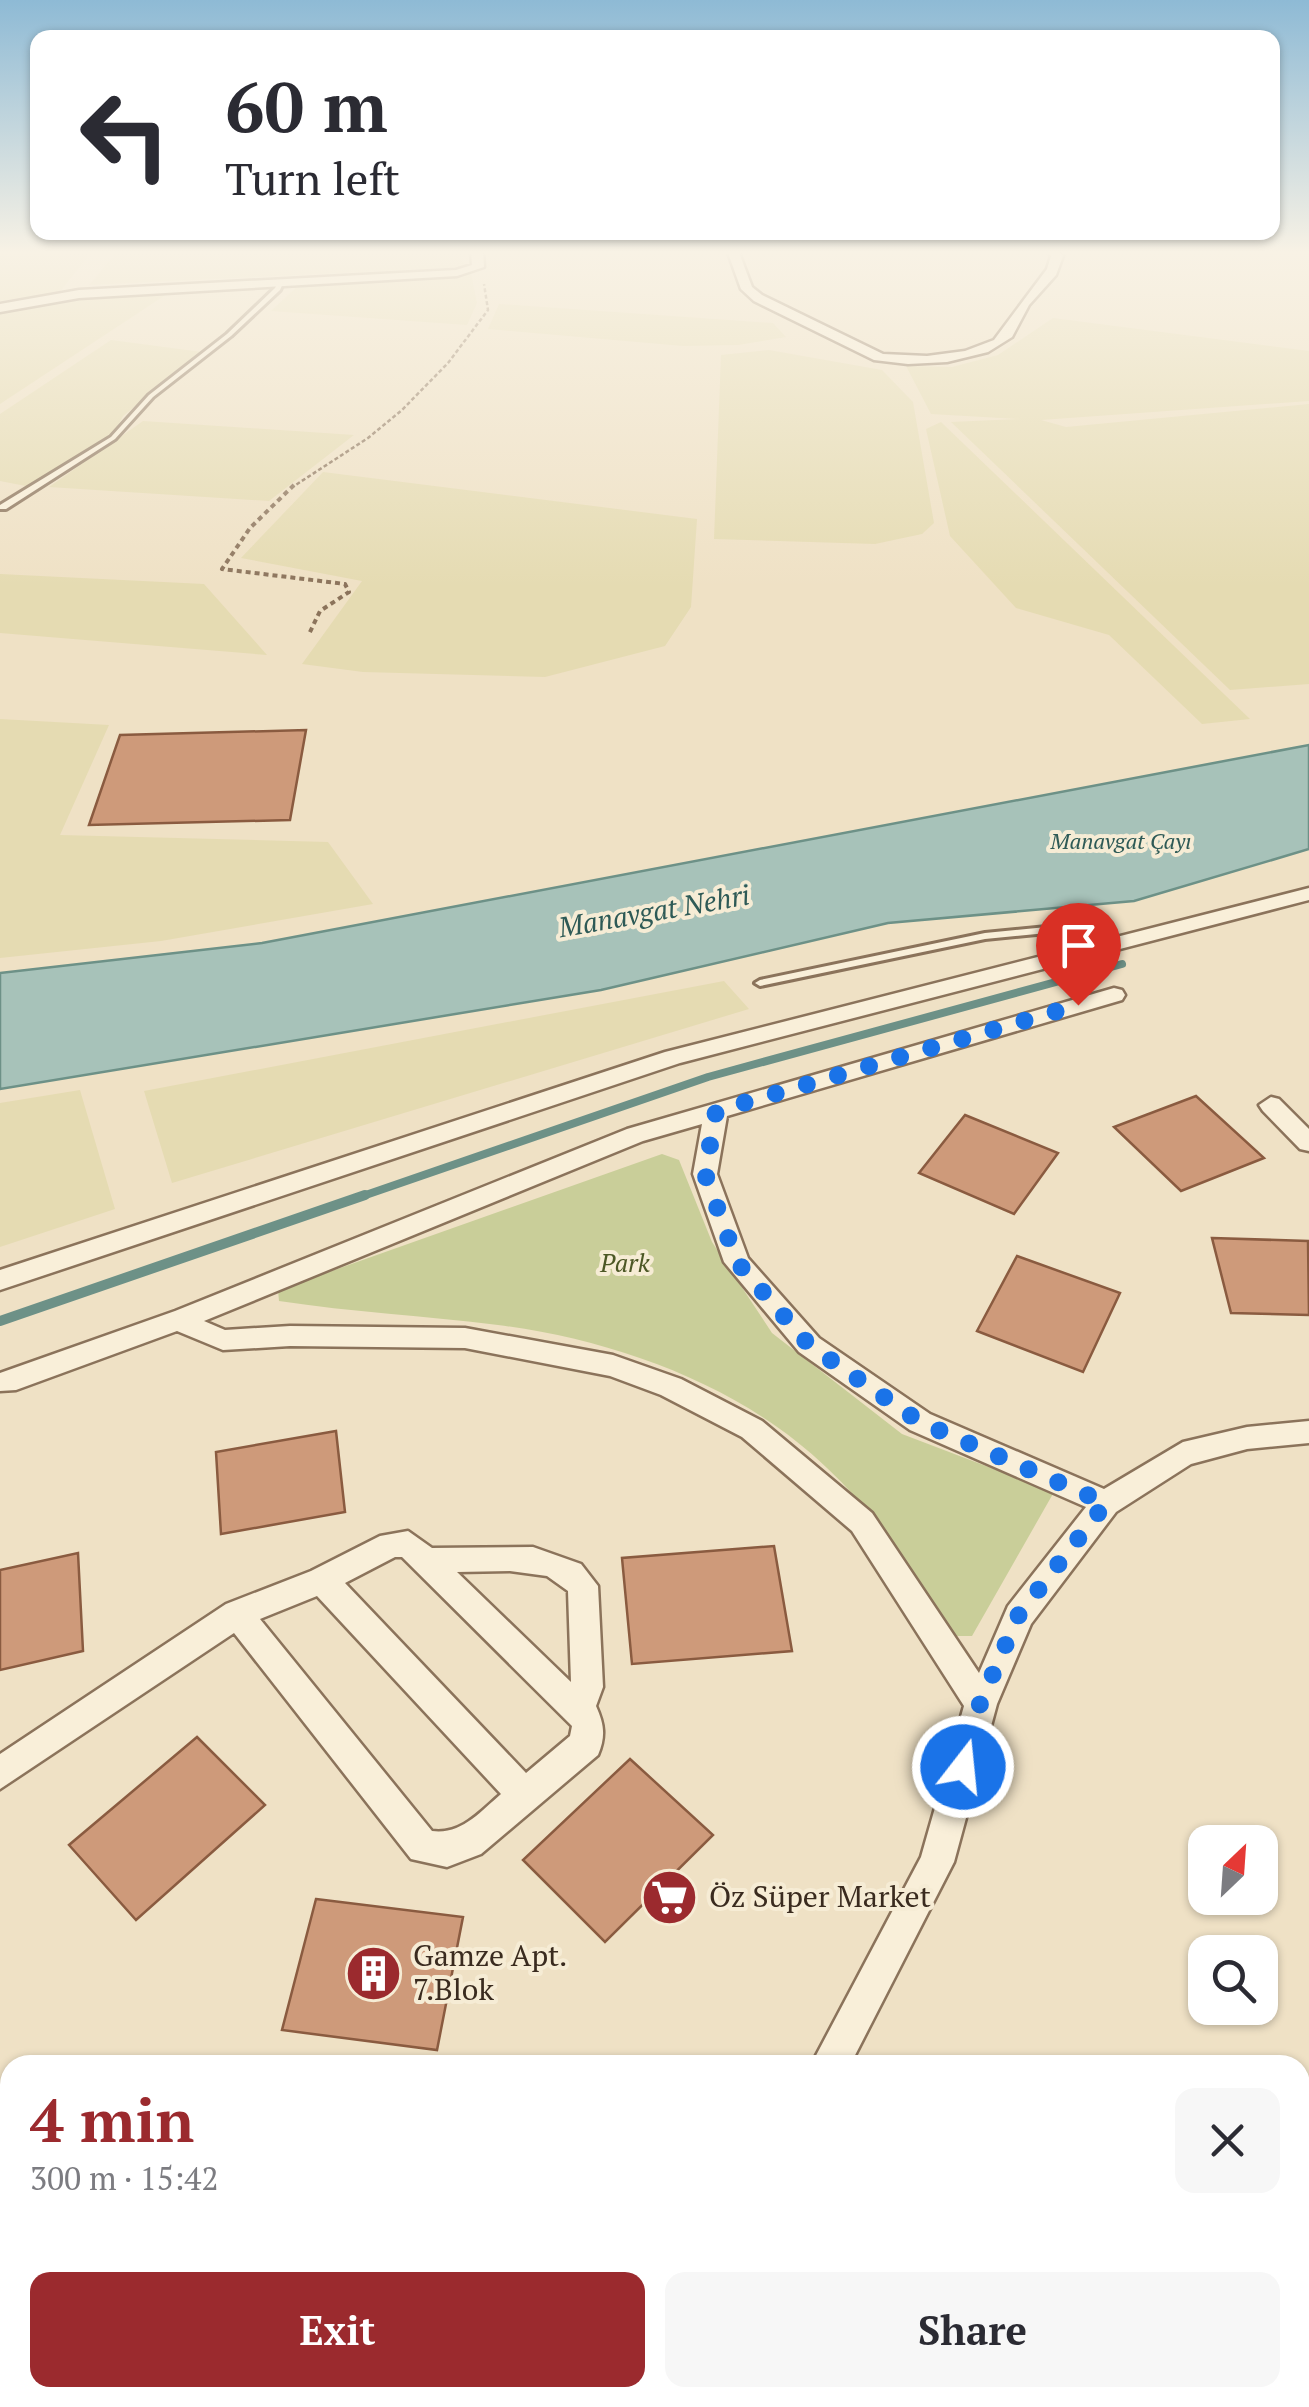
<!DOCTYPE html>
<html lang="en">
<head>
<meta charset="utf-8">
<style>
	:root { --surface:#fff; --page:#f7f7f7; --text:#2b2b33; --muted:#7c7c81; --accent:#9b2a2e }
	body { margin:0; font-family:"PT Serif",serif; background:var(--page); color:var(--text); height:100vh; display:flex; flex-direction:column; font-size:38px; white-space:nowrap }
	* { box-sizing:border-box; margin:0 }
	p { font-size:32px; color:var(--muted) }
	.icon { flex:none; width:55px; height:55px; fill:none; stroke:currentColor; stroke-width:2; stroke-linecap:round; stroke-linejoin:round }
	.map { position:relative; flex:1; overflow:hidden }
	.side { position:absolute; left:0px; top:2055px; width:1310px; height:352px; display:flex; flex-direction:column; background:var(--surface); border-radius:30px 30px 0 0; box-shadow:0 2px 8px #0004 }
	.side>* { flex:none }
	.guide { position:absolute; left:30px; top:30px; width:1250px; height:210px; border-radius:20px; box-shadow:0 2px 8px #0004; background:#fff; color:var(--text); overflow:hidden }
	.needle { width:65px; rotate:25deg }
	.controls { position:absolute; left:1188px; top:1825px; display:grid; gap:20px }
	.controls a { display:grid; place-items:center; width:90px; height:90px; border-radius:20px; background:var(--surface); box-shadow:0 2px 8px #0004; font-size:50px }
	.pin { position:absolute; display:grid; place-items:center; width:85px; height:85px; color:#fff; margin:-102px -42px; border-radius:50% 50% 50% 0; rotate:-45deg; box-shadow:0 0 10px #0007 }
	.pin .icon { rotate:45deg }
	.me { position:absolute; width:110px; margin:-55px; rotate:16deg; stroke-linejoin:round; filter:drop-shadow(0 0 8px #0008) }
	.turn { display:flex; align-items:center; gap:35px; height:210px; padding:0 30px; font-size:45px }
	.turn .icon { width:130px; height:130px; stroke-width:2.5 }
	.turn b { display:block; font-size:70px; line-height:85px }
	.round { display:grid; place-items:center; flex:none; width:105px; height:105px; border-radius:20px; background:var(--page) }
	.overview { display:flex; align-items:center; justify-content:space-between; height:170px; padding:0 30px }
	h1 { font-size:60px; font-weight:600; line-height:75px; color:var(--accent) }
	.cta { display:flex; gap:20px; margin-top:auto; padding:20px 30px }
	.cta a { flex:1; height:115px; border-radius:20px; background:var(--accent); color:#fff; font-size:40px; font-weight:600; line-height:115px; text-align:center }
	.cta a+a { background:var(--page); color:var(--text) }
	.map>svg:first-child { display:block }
	.farmland { fill:#e5dbb2 }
	.green { fill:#c9ce99 }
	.water { fill:#a7c2b9; stroke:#6d9187; stroke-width:2.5 }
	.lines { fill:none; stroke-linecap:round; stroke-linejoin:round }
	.stream-far1 { stroke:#6d9187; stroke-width:8 }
	.stream { stroke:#6d9187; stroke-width:10 }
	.building { fill:#ce9a7a; stroke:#8a5b40; stroke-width:2.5 }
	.service-casing { stroke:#8b735b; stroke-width:6 }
	.minor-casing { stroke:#8b735b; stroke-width:5 }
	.path-far1 { stroke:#8b735b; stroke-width:2.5; stroke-dasharray:4 2.5; stroke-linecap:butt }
	.path { stroke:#8b735b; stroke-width:4; stroke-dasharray:5 4; stroke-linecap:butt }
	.service { fill:#f9efd9; fill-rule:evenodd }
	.minor { fill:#f9efd9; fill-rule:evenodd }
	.route { stroke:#1a73e8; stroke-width:18; stroke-dasharray:0 32.4 }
	.labels { text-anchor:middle; stroke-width:8; stroke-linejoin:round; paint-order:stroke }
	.far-water-label { font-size:22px; font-style:italic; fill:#2e5a56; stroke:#f6ecd5 }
	.park-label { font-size:25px; font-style:italic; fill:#4c5725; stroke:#f6ecd5 }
	.water-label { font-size:28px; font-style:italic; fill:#2e5a56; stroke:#f6ecd5 }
	.near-poi-label { font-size:30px; fill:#3a2b1f; stroke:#f6ecd5; text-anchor:start }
</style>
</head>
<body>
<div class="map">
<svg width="1309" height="2407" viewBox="0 0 1309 2407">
	<rect width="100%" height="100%" fill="#efe1c5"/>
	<path class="farmland" d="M 0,250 L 93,250 L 59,293 L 0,301 L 0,255 L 77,255 Z
		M 119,250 L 461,250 L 464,267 L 89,285 Z
		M 471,273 L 477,303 L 467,325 L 271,311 L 303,281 Z
		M 170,292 L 0,404 L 0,310 L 73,298 Z
		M 499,304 L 773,323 L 786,337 L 738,345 L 683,346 L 488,329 Z
		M 1053,318 L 1309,351 L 1309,401 L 1041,420 L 1066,427 L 1309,404 L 1309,684 L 1230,690 L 951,422 L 1020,419 L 931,414 L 906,366 L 952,367 L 998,355 Z
		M 111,340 L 202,352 L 123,416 L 114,434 L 31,487 L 0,481 L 0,414 Z
		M 769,350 L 882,370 L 913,402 L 934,523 L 922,534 L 875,544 L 714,539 L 721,355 Z
		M 143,421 L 354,435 L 269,501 L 49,487 Z
		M 941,422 L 1250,719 L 1202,724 L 1109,635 L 1016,608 L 950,536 L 926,429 Z
		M 323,472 L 697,519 L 691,607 L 665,646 L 545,677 L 363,672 L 302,664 L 362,581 L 241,558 Z
		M 0,574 L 204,584 L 267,655 L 0,633 Z
		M 0,719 L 109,725 L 60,835 L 328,842 L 373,904 L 161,941 L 0,958 Z
		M 724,981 L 749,1009 L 172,1183 L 144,1091 Z
		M 80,1090 L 115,1209 L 0,1247 L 0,1103 Z"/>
	<path class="green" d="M 662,1154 L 679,1160 L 712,1242 L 772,1333 L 902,1434 L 1054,1492 L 972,1636 L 955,1636 C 918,1576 879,1517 827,1468 C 741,1385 615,1340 498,1325 C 425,1316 352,1312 279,1301 L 278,1290 Z"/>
	<path class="water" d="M 1309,745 L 1309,849 L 1134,901 L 888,923 L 601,990 L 0,1089 L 0,973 L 262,943 Z"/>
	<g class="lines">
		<path class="stream-far1" d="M 357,1198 L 708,1077 L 1122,964"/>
		<path class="stream" d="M 0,1321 L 365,1195"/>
	</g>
	<path class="building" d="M 306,730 L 290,820 L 89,825 L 120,735 Z
		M 1196,1096 L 1264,1158 L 1181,1191 L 1114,1127 Z
		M 965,1115 L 1058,1153 L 1014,1214 L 919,1173 Z
		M 1212,1238 L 1308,1241 L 1309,1315 L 1231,1313 Z
		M 1017,1256 L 1120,1293 L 1083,1372 L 977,1331 Z
		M 336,1431 L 345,1512 L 221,1534 L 216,1452 Z
		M 774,1546 L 792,1651 L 632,1664 L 622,1558 Z
		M 78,1553 L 83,1651 L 0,1670 L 0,1570 Z
		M 197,1737 L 265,1805 L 136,1920 L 69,1845 Z
		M 630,1759 L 713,1835 L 605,1942 L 523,1860 Z
		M 316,1899 L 463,1917 L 437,2050 L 282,2030 Z
		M 775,2398 L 919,2398 L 916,2407 L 772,2407 Z"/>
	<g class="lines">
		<defs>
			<path id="service" d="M 279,280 L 284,281 L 280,290 L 231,336 L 153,397 L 115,439 L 6,509 L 0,509 L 0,505 L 111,437 L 149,395 L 227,334 L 275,288 Z
				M 1057,926 L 1117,942 L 1118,944 L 1113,947 L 1057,932 L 985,939 L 760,986 L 755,983 L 760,980 L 985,933 Z"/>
			<path id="minor" d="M 471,250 L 483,250 L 484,267 L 457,276 L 79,298 L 0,312 L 0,304 L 79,290 L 456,270 L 472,265 Z
				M 727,250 L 738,250 L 752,287 L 762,295 L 883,354 L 927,356 L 965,351 L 994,340 L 1047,269 L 1051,256 L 1047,250 L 1058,250 L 1063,256 L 1056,275 L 1029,305 L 1012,337 L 988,352 L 947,362 L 908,364 L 874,360 L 754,301 L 741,289 Z
				M 1309,888 L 1309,900 L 680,1063 L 0,1290 L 0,1270 L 665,1052 Z
				M 1114,988 L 1122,990 L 1125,995 L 1122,1000 L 727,1116 L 717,1174 L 748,1258 L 819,1338 L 930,1414 L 1104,1489 L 1183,1442 L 1247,1427 L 1309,1421 L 1309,1443 L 1247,1449 L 1191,1464 L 1116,1512 L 1031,1624 L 997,1704 L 954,1862 L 850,2065 L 811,2065 L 921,1857 L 964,1706 L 852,1531 L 742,1437 L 661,1395 L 610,1376 L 465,1348 L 290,1346 L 223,1350 L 177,1331 L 16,1390 L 0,1391 L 0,1373 L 175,1311 L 627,1129 ZM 702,1124 L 693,1174 L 724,1262 L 799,1352 L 910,1430 L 1086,1507 L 1008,1606 L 979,1673 L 872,1513 L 762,1421 L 681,1379 L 613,1355 L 465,1328 L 290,1326 L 225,1330 L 204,1321 L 643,1141 Z
				M 1271,1097 L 1279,1099 L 1309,1129 L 1309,1151 L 1300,1149 L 1263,1111 L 1259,1105 Z
				M 408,1531 L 432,1548 L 533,1547 L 581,1564 L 598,1586 L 603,1687 L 596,1706 C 604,1724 606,1736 598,1755 L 481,1854 L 447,1867 L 411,1859 L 234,1633 L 0,1789 L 0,1754 L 226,1604 L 311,1571 L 380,1536 ZM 395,1557 L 402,1557 L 572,1726 L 570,1736 L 526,1773 L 345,1583 ZM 510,1571 L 547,1576 L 568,1591 L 571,1682 L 457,1572 ZM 317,1596 L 501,1794 C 480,1812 461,1835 432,1831 L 260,1619 Z
				M 0,2137 L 10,2141 L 10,2183 L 0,2179 Z
				M 269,2398 L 319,2398 L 323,2407 L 273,2407 Z
				M 508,2398 L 555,2398 L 551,2407 L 504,2407 Z"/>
		</defs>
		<use href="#service" class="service-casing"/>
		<use href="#minor" class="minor-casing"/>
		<path class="path-far1" d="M 291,488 L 368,438 L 402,410 L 448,363 L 488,310 L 484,284"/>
		<path class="path" d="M 294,485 L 250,528 L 222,569 L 345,584 L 349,592 L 320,611 L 309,634"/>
		<use href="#service" class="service"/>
		<use href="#minor" class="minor"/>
	</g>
	<linearGradient id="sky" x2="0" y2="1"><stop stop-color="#8ebad5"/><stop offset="0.43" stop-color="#f8f2e5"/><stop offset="1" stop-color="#f8f2e5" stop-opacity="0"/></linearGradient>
	<rect width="1309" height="587" fill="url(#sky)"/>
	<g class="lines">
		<path class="route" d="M 963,1767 L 980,1704 L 1018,1616 L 1106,1503 L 920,1422 L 809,1345 L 737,1262 L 705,1174 L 716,1111 L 1078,1005"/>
	</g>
	<defs>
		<symbol id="supermarket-disc" viewBox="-11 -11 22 22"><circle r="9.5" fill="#9b2a2e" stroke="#f6ecd5"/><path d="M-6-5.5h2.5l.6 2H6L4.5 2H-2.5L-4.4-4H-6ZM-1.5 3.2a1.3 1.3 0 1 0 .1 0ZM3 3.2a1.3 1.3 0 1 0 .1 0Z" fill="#fff"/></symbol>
		<symbol id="building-disc" viewBox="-11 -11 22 22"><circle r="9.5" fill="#9b2a2e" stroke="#f6ecd5"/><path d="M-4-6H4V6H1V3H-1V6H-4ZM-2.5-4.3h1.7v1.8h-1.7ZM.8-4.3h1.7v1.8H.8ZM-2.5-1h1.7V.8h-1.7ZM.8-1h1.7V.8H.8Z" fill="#fff"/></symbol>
	</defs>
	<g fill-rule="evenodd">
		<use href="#supermarket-disc" x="638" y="1866" width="63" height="63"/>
		<use href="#building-disc" x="342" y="1942" width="63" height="63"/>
	</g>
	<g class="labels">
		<g class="far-water-label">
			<text x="1121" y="849">Manavgat Çayı</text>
		</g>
		<g class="park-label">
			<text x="625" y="1272">Park</text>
		</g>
		<g class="water-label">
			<text transform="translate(654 911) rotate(-10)" y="10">Manavgat Nehri</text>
		</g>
		<g class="near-poi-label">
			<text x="709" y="1907">Öz Süper Market</text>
			<text x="413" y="1966">Gamze Apt.<tspan x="413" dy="34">7.Blok</tspan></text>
		</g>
	</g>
</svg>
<div class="controls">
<a><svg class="needle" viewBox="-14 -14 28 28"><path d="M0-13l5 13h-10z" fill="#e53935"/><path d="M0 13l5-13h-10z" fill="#7c7c81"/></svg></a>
<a><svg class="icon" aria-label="search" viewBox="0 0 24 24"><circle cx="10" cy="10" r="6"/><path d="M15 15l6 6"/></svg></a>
</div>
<div class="pin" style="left:1078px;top:1005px;background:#d93025"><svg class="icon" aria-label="arrive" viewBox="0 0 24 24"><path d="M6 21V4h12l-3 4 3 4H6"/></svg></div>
<svg class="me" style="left:963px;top:1767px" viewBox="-20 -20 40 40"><circle r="17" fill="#1a73e8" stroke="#fff" stroke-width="3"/><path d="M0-11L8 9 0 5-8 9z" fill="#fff"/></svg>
<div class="guide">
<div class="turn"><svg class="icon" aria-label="left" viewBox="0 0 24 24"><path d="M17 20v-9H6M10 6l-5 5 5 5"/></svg><div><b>60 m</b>Turn left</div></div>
</div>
<section class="side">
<div class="overview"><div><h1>4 min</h1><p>300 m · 15:42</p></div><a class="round"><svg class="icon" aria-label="close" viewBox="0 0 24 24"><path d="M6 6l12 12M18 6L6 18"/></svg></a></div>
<div class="cta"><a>Exit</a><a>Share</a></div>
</section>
</div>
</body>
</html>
